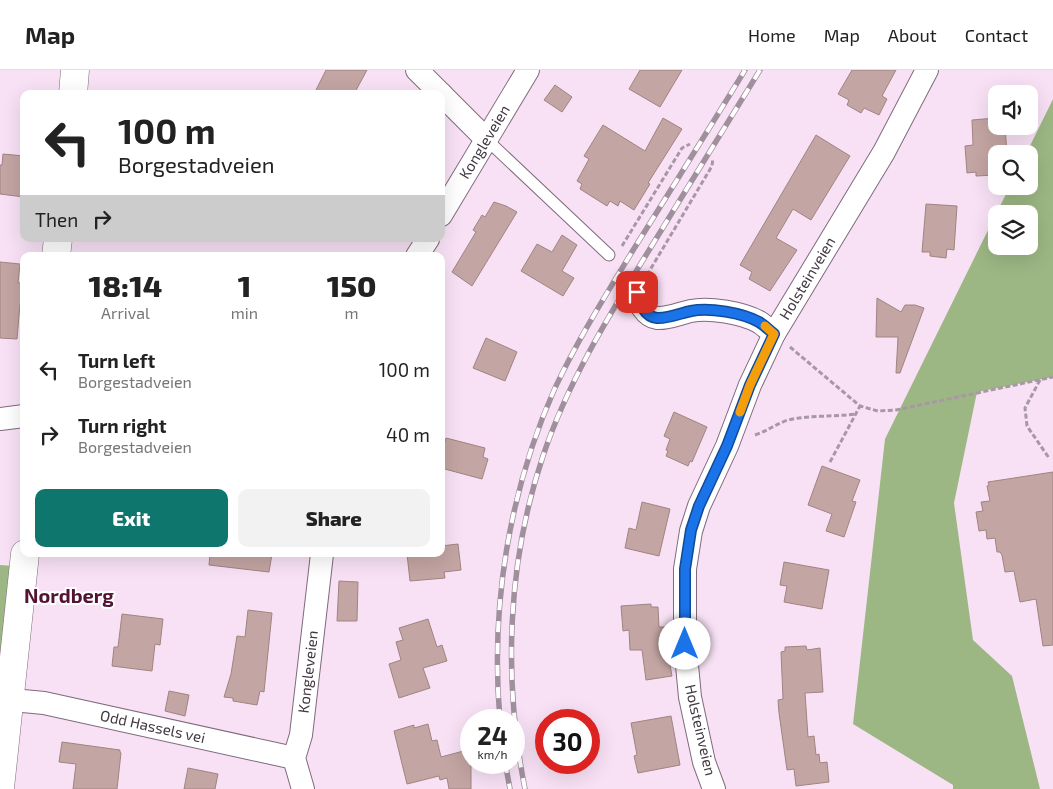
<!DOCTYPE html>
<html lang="en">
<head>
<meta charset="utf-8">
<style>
	:root { --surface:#fff; --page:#f2f2f2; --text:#222; --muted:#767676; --line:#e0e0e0; --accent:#0f766e }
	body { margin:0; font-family:"Exo 2",sans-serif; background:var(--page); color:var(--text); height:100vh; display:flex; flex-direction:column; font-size:19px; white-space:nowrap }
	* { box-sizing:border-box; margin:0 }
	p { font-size:16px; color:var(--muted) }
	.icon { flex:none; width:28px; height:28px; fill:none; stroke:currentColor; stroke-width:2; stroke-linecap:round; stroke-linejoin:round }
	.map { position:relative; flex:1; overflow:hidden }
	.details { position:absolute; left:20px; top:182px; width:425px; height:305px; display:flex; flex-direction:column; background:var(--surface); border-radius:10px; box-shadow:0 5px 20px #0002 }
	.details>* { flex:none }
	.guide { position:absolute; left:20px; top:20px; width:425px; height:152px; border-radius:10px; box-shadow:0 5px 20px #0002; background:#fff; color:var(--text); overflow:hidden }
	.buttons { position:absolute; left:988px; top:15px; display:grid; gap:10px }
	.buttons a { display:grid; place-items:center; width:50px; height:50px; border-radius:10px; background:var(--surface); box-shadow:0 5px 20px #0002; font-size:25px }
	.speed { position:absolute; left:460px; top:639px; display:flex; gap:10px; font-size:25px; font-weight:700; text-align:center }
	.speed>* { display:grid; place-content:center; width:65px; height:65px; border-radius:50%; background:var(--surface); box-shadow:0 5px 20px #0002; line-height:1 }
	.speed small { font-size:12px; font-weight:400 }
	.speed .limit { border:8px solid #d22; background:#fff; color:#111 }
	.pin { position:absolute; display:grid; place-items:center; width:42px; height:42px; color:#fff; margin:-21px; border-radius:10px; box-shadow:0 2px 8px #0006 }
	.me { position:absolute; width:55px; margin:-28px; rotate:0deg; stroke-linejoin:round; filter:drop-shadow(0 0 4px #0008) }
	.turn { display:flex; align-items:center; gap:18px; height:105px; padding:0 15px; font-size:22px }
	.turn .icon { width:65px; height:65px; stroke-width:2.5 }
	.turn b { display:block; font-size:35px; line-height:42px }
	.then { display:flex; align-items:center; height:48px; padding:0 15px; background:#0003; gap:10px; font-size:19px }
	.eta { display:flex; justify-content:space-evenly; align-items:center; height:85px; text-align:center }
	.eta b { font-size:30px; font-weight:800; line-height:35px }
	.action { display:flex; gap:10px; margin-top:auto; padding:10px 15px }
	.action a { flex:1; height:58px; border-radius:10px; background:var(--accent); color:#fff; font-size:20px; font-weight:800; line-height:58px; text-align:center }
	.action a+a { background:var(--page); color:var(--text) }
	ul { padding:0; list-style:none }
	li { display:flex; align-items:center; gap:15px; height:65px; padding:0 15px }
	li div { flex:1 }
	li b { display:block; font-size:19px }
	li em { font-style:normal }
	header { display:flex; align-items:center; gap:30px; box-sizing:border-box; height:70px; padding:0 25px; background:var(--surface); border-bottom:1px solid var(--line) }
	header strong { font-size:24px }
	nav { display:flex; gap:28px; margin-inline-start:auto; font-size:18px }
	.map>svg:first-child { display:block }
	.forest { fill:#9db784 }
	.building { fill:#c3a5a3; stroke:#a08482 }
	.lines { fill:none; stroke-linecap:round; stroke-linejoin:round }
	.service-casing { stroke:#7f6b7d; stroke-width:13 }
	.minor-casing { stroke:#7f6b7d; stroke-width:24 }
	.tertiary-casing { stroke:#7f6b7d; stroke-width:29 }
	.path { stroke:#a897a6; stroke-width:3; stroke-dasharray:5 2.5; stroke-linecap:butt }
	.service { stroke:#fff; stroke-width:11 }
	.minor { stroke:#fff; stroke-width:22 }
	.tertiary { stroke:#fff; stroke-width:28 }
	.rail-casing { stroke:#a0909e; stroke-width:5.5 }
	.rail { stroke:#fff; stroke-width:4; stroke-dasharray:11; stroke-linecap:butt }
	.route-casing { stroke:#114b97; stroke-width:12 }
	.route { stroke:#1a73e8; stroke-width:9 }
	.slow { stroke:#f59e0b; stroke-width:9 }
	.labels { text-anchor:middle; stroke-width:4; stroke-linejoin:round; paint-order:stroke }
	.street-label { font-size:15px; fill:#413941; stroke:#fff }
	.district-label { font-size:20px; font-weight:bold; fill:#541331; stroke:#fff }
</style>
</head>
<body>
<header>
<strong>Map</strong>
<nav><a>Home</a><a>Map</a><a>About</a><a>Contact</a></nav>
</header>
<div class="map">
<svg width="1053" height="719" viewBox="0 0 1053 719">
	<rect width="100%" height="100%" fill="#f8e1f5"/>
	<path class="forest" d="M 1053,29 L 1053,307 L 977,322 L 954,433 L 973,570 L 1012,606 L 1040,719 L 953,719 L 953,715 L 853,654 L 885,369 L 996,144 L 996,176 L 1029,176 L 1029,144 L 996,144 L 1010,116 L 1029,116 L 1029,84 L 1026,84 Z
		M 0,495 L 14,496 L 0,625 Z"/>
	<path class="building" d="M 326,0 L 367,0 L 354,24 L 314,24 Z
		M 640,0 L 682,0 L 660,37 L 629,19 Z
		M 852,0 L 896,0 L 882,26 L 887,29 L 879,45 L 864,38 L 861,43 L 847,35 L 849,30 L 838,24 Z
		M 555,15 L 572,27 L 562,42 L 544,30 Z
		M 663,48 L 682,59 L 648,113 L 650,114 L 634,140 L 620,131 L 618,136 L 610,131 L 607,136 L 580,119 L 582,114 L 577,111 L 589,89 L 584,86 L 603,55 L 645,81 Z
		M 996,48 L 996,56 L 1005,56 L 1007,84 L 996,84 L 996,105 L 976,106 L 976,102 L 967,103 L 965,76 L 973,75 L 972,50 Z
		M 816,65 L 850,86 L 811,150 L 793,139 L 776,168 L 797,180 L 770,221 L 749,209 L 752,202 L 740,195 Z
		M 3,84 L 24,86 L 24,127 L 0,124 L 0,95 L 2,95 Z
		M 494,132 L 506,136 L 517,142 L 472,216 L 452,202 L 476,162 L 473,160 L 482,145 L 485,147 Z
		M 926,134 L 957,136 L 954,180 L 947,179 L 946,188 L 930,186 L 930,182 L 922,182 Z
		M 562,165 L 577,175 L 562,201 L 574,208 L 563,226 L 521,201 L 537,174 L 552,182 Z
		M 0,192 L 20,194 L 18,213 L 24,213 L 24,234 L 20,234 L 17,269 L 0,268 Z
		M 877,228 L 901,242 L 905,235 L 915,235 L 924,238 L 900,303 L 896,303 L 898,267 L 876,267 Z
		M 486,268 L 517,282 L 505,311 L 473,298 Z
		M 674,342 L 707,357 L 692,392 L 690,391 L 688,396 L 666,386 L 668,381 L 666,380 L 670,369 L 664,366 Z
		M 446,368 L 485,378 L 483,387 L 488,389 L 482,409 L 441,398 L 441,386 Z
		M 822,396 L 860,410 L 852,431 L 856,432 L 844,467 L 826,461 L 832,444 L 808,435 Z
		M 1053,402 L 1053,575 L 1043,576 L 1036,529 L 1020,532 L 1014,501 L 1005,502 L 1002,485 L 1000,482 L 997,482 L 995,468 L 987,469 L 986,460 L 979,461 L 976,442 L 983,441 L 981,432 L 990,431 L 987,416 L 989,415 L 988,412 Z
		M 642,432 L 670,439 L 659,486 L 625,478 L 629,458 L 636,460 Z
		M 458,474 L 461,500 L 444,502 L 445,508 L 410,511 L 407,484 L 441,484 L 441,476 Z
		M 210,484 L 272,484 L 269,502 L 209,495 Z
		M 784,492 L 829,500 L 822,539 L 784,532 L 787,516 L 780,515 Z
		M 339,511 L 358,512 L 357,551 L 337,551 Z
		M 651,534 L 651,537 L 658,537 L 659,557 L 665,557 L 667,584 L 668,584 L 672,606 L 646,610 L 642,580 L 630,580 L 629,560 L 623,561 L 621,536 Z
		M 248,540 L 272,543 L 264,622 L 260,621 L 257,635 L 233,631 L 233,628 L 224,627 L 231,604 L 237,566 L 245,567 Z
		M 122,544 L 163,549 L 160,575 L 155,574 L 152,601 L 112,596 L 114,577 L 118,577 Z
		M 428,549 L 437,577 L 442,575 L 447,591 L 423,598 L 430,618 L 399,628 L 389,594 L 401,590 L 396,572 L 403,570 L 399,558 Z
		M 806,576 L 807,580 L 820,578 L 823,622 L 805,623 L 808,667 L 814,666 L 816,685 L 819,684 L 820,693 L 827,692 L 829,712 L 796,716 L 794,699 L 787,700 L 779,643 L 778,630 L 783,629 L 781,582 L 785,581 L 785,577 Z
		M 169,621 L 189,625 L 185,646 L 165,641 Z
		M 671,646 L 680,695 L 638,703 L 634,686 L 637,685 L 631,653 Z
		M 428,654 L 432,671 L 437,670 L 441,687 L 471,679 L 471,719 L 449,719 L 447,708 L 440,710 L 439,706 L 407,714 L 394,661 L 414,655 L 414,658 Z
		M 62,672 L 120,680 L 120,682 L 121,683 L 117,719 L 73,719 L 76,694 L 59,692 Z
		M 188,698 L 218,704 L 215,719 L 184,719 Z"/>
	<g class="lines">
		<defs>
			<path id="service" d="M 486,69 L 609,185"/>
			<g id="minor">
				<path d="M 417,0 L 441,24"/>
				<path d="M 441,24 L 486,69"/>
				<path id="s1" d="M 441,145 L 528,0"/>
				<path d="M 417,186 L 428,169"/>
				<path d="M 637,222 C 638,232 645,246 657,248 C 667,249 681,243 691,241 C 709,237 743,243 759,252 C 764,255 769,260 774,264"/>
				<path d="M 0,349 L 24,346"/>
				<path id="s2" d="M 11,627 L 23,631 L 44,633 L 294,688"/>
				<path id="s3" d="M 303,719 L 294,688 L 301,665 L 322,484"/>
				<path id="s4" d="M 714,719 L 704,692 L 690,627 L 685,574 L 685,499 L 691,461 L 699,436 L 727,376 L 750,315 L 774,264 L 884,82 L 927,0"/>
			</g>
			<path id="tertiary" d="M 73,24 L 75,0
				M 56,186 L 58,169
				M 0,718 L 25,484"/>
		</defs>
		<use href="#service" class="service-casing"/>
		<use href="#minor" class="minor-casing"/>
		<use href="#tertiary" class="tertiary-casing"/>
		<path class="path" d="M 622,176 L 682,78 L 690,74
			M 647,205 L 712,96 L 713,88
			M 790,277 L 860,336 L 878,341 L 896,340 L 1053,307
			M 1040,310 L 1025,338 L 1027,356 L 1049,388
			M 755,365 C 767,361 776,354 788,350 C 810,345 833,347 856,344
			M 830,392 L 860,336"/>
		<use href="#service" class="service"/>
		<use href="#minor" class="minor"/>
		<use href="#tertiary" class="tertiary"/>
		<defs>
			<path id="rail" d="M 500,650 C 490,537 509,421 555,318 C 578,269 607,223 635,177 C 672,118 709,59 745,0
				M 505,692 L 510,719
				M 525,719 C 503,609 507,493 543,386 C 568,311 610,244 651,177 C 687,118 724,59 760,0"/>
		</defs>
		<use href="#rail" class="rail-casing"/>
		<use href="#rail" class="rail"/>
	</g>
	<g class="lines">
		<defs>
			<path id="route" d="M 637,222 C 638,232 645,247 657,248 C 667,249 681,243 691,241 C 709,237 743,243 759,252 C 764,255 769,260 774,264 L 750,315 L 727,376 L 699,436 L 691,460 L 685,499 L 685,574"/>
		</defs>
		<use href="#route" class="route-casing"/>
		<use href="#route" class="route"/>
		<path class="slow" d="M 740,342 L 750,315 L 774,264 L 765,256"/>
	</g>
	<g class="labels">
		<g class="street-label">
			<text dy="5" stroke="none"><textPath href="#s1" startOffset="85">Kongleveien</textPath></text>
			<text dy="5" stroke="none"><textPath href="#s4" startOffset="541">Holsteinveien</textPath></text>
			<text dy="5" stroke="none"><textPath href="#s3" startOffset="120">Kongleveien</textPath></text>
			<text dy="5" stroke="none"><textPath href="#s2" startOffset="145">Odd Hassels vei</textPath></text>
			<text transform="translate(700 660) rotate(77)" y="5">Holsteinveien</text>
		</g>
		<g class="district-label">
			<text x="69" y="533">Nordberg</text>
		</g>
	</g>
</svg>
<div class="buttons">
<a><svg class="icon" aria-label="sound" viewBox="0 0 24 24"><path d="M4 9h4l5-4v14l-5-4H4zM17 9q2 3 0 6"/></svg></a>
<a><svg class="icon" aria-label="search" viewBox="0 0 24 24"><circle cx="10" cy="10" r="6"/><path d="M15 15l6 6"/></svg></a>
<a><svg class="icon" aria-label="layers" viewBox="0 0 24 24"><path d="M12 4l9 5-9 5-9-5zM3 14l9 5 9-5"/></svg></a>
</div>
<div class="speed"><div>24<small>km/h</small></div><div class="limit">30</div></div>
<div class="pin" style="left:637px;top:222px;background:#d93025"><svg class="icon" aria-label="arrive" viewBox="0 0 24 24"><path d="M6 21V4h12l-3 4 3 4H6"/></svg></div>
<svg class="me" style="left:685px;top:574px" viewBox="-20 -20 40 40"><circle r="19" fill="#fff"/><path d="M0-13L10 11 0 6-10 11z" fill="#1a73e8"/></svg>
<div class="guide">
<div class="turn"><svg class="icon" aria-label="left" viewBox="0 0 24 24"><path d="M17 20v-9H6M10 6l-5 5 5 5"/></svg><div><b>100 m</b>Borgestadveien</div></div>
<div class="then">Then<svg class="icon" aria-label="right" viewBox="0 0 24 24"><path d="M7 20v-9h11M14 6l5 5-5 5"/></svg></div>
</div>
<section class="details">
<div class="eta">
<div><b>18:14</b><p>Arrival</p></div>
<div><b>1</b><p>min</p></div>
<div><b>150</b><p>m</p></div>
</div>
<ul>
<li><svg class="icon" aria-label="left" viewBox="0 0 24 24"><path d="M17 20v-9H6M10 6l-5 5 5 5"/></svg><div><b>Turn left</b><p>Borgestadveien</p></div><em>100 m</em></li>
<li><svg class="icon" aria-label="right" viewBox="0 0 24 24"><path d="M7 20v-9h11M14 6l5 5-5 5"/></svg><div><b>Turn right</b><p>Borgestadveien</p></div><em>40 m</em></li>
</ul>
<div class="action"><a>Exit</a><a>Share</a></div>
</section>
</div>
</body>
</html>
